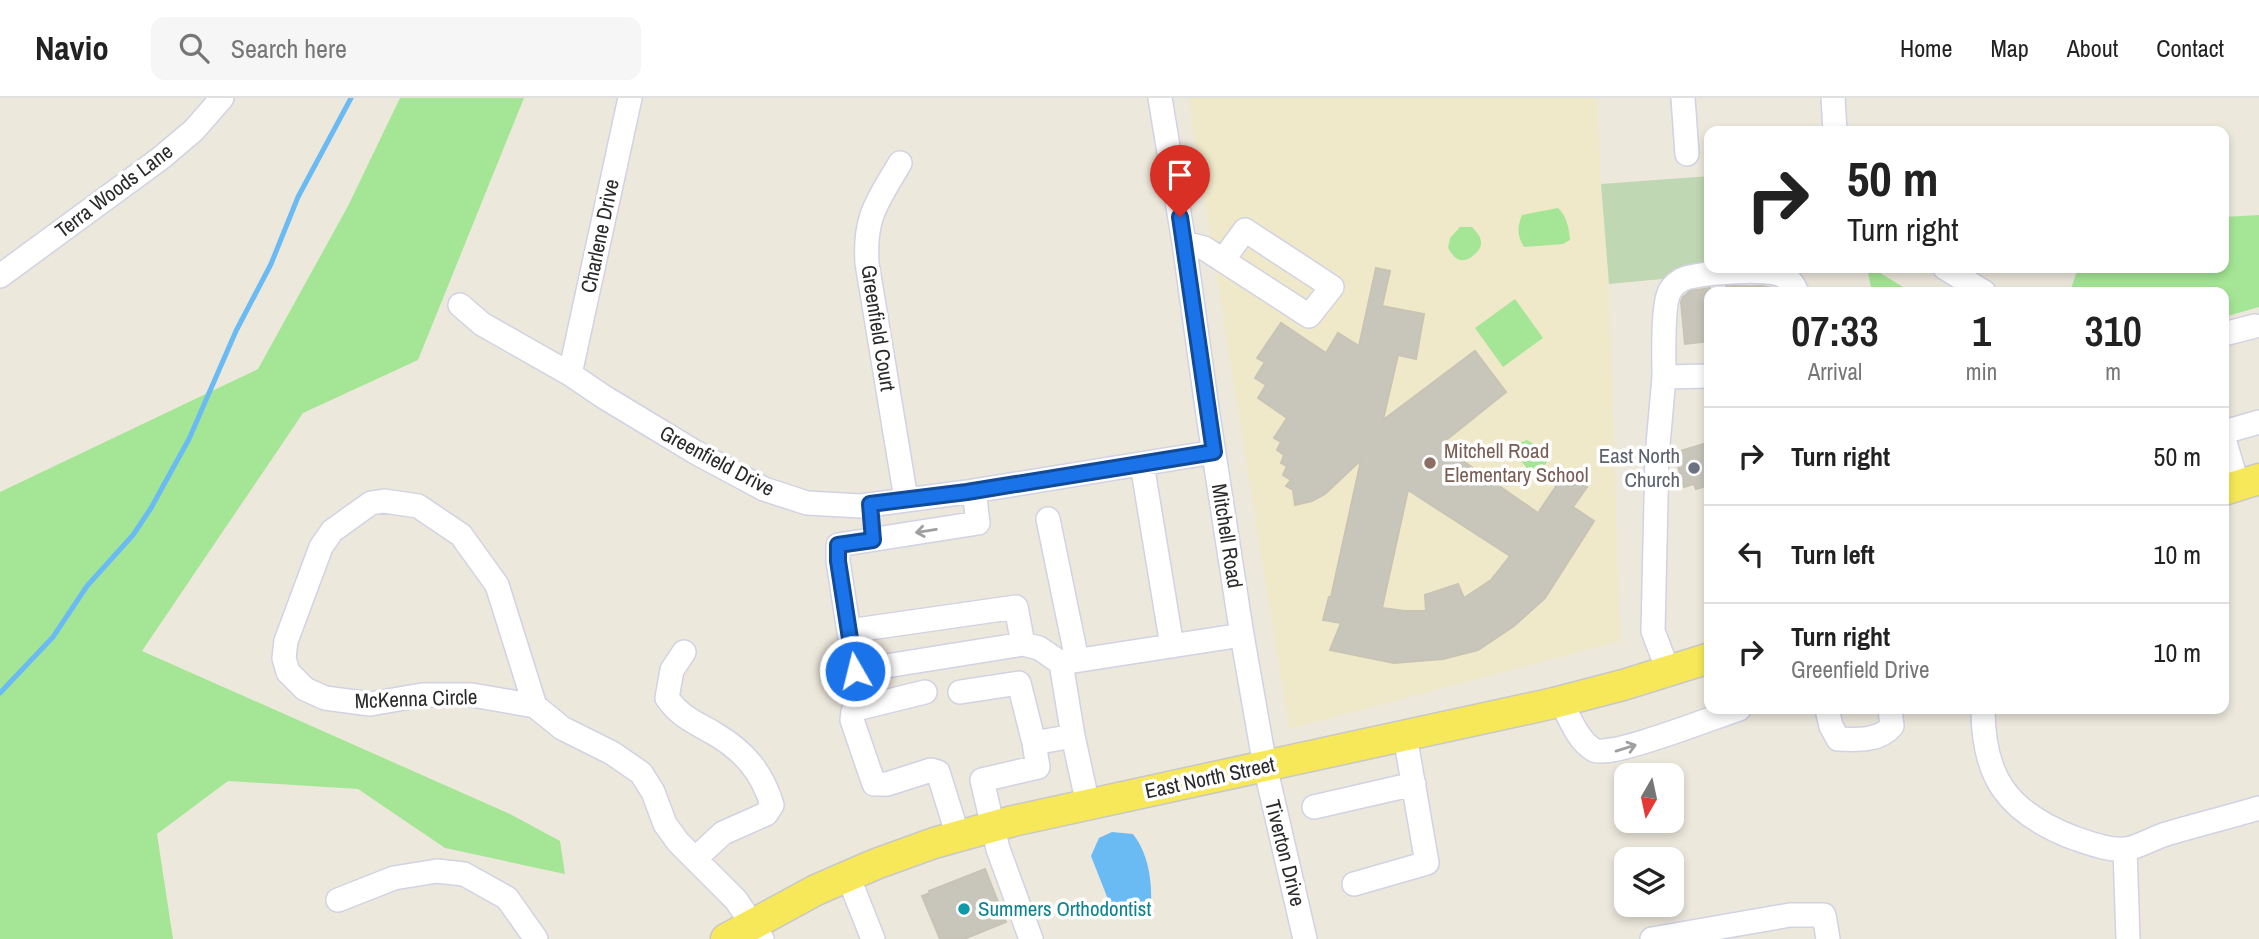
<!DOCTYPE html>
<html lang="en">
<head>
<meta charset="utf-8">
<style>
	:root { --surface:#fff; --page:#f6f6f6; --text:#222; --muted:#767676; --line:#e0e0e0 }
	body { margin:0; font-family:"Archivo Narrow",sans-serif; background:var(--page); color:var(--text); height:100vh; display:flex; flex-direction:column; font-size:26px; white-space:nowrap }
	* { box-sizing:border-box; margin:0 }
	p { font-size:23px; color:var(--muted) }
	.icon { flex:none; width:38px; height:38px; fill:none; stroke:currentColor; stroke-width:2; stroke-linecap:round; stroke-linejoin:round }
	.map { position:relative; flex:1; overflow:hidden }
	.details { position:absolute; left:1704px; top:189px; width:525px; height:427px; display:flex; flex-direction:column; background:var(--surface); border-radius:14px; box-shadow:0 4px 10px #0003 }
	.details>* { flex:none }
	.banner { position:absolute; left:1704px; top:28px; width:525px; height:147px; border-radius:14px; box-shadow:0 4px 10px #0003; background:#fff; color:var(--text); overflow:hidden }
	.needle { width:46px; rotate:189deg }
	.buttons { position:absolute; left:1614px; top:665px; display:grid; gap:14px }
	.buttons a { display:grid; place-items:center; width:70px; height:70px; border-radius:14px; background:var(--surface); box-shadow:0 4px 10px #0003; font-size:35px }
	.pin { position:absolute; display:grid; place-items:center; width:60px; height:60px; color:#fff; margin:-72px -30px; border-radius:50% 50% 50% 0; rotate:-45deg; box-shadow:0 0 7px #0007 }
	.pin .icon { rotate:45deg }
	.me { position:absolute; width:77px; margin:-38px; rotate:352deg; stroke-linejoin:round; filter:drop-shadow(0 0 5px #0008) }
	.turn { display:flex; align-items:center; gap:24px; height:147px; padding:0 28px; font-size:32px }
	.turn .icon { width:91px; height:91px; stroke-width:2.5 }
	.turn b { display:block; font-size:49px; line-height:60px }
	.eta { display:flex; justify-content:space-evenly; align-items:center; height:119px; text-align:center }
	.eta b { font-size:42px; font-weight:600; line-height:49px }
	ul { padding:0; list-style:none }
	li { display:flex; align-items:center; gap:21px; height:98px; padding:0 28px; border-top:2px solid var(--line) }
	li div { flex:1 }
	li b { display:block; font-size:26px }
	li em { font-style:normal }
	header { display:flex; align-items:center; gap:42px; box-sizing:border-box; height:98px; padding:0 35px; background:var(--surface); border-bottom:2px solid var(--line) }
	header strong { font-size:33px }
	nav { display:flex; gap:38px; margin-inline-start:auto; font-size:24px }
	.search { width:490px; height:63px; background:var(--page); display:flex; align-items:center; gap:18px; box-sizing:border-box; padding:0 24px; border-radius:14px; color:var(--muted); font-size:26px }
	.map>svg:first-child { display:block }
	.education { fill:#efe9ca }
	.green { fill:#a5e696 }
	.cemetery { fill:#bfd7b2 }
	.water { fill:#6abbf3 }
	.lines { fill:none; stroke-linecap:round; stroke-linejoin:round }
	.stream { stroke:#6abbf3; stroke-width:5 }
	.building { fill:#c8c5bb; stroke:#c8c4b5; stroke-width:2; fill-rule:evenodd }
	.minor-casing { stroke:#d1d2e4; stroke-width:26 }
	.major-casing { stroke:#c8c8c8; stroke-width:33 }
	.minor { stroke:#fff; stroke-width:23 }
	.major { stroke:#f6e858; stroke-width:30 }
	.oneway { stroke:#9f9f9f }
	.route-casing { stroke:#114b97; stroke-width:18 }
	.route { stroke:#1a73e8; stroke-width:12 }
	.education-dot { fill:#8d6e63; stroke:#fff; stroke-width:2.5 }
	.worship-dot { fill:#6b7280; stroke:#fff; stroke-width:2.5 }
	.culture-dot { fill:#0f9aa8; stroke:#fff; stroke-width:2.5 }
	.labels { text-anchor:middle; stroke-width:7; stroke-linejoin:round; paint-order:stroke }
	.street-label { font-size:21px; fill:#2a2a2a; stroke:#fff }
	.education-label { font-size:21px; fill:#785e54; stroke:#fff; text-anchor:start }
	.worship-label { font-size:21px; fill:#5b616d; stroke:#fff; text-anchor:end }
	.culture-label { font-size:21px; fill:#0d838f; stroke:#fff; text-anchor:start }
</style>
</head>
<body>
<header>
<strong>Navio</strong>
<div class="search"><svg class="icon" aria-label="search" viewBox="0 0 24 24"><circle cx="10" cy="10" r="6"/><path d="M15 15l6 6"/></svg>Search here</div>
<nav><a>Home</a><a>Map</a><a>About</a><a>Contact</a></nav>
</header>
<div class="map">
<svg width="2259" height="841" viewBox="0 0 2259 841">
	<rect width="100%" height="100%" fill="#ede8dc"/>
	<path class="education" d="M 1188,0 L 1597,0 L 1601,86 L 1609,186 L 1620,543 L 1289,631 Z"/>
	<path class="green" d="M 400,0 L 524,0 L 418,262 L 303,315 L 142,553 L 510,716 L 560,743 L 565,776 L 445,750 L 358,691 L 228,683 L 157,736 L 173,841 L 0,841 L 0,394 L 258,271 L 348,108 Z
		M 1558,110 C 1567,118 1569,131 1570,142 L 1563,146 L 1524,149 C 1517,137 1517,130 1522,117 Z
		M 2259,117 L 2259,209 L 2224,219 L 2224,194 L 2070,194 L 2078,170 L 2224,170 L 2224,119 Z
		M 1460,129 L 1472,129 C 1481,138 1486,147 1474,157 C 1462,167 1455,162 1448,150 L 1450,140 Z
		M 1867,170 L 1872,170 L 1911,194 L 1872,194 Z
		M 1515,201 L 1543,240 L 1503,269 L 1475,230 Z
		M 1527,342 L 1539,349 L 1548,362 L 1542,372 L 1530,374 L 1514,354 L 1517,346 Z"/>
	<path class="cemetery" d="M 1710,78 L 1710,170 L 1778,170 L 1609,186 L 1601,86 Z"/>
	<path class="water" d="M 1112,734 L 1133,736 C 1149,757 1152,783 1151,809 L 1135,821 L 1122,821 L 1113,814 L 1091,758 L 1099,740 Z"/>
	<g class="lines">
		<path class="stream" d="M 0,595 L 53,539 L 87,488 L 133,437 L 151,410 L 189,341 L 236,233 L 271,166 L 298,99 L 351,0"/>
	</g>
	<path class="building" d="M 1376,170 L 1390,173 L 1382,208 L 1424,216 L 1416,261 L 1398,257 L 1383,322 L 1475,253 L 1506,294 L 1440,347 L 1538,415 L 1565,375 L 1587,389 L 1573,409 L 1594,423 L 1545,500 L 1514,528 L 1478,552 L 1443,561 L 1394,565 L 1330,552 L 1341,525 L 1323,522 L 1329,499 L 1331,499 L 1361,362 L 1325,396 L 1312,403 L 1295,407 L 1293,392 L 1286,388 L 1291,382 L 1283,377 L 1287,368 L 1281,365 L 1284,357 L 1277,352 L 1281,344 L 1274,340 L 1287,320 L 1258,300 L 1266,287 L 1255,280 L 1265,264 L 1257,260 L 1281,225 L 1326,255 L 1338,235 L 1359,248 ZM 1408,392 L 1510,458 L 1491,482 L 1464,500 L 1458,486 L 1425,497 L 1426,513 L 1405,513 L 1382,510 Z
		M 1726,188 L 1763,188 L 1777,191 L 1778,194 L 1726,194 Z
		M 1710,190 L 1710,243 L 1685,246 L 1681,204 L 1683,199 L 1690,193 Z
		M 1710,344 L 1710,387 L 1696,391 L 1694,386 L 1684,389 L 1674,355 Z
		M 985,771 L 1006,824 L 964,841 L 940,841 L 922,798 L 930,795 L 929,793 Z"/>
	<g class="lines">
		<defs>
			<path id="minor" d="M 1160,0 L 1184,145 L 1208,317 L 1242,537 L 1265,668 L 1305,841
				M 1683,0 L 1687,56
				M 1833,0 L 1835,33
				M 900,65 C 877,104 864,119 867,165 L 906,401
				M 1184,145 L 1204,150 L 1309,218 L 1332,189 L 1245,132 L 1223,162
				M 1945,170 L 1984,194
				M 0,178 L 161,60 L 194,32 L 222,0
				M 460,207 L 482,226 L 570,276 L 604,299 L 695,354 L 764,391 L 807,405 L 861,408 L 967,394 L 1214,354
				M 2224,236 L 2255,228
				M 570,276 L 630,0
				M 1664,279 C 1664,261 1662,206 1670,193 C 1673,187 1680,182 1686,180 C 1704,175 1769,169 1783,178 C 1790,181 1794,187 1797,194
				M 2224,334 L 2259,324
				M 2224,341 L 2238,388
				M 1142,366 L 1172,548
				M 974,393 L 978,425 L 838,447 L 838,463 L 855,573 L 1023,546 L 1039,550 L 1061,565
				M 1048,421 L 1077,562
				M 849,533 L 1016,509 L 1023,546
				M 684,554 L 672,572 L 667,600 C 680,619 695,624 715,636 C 744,653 762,674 772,707 L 766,716 L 723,735 L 696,760
				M 1668,573 L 1653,533 L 1657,358 L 1664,279 L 1710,278
				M 925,594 L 860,610 L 853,614 L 852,622 L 874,686 L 887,686 L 931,672 L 938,674 L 958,738
				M 960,594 L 1019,585 L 1034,645
				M 1561,603 C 1569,619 1578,643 1594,652 C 1608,661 1717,618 1739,611
				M 535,608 L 497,487 L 461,437 L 418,408 L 384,403 L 371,405 L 332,433 L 321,449 L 286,543 L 284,560 L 288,574 L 305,591 L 325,600 L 370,606 L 422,597 L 472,597 L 535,608 L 562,630 L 612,655 L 641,675 L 653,694 L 665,726 L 678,744 L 736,802 L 762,841
				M 1827,611 L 1831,628 L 1838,641 C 1857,642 1880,643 1892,628 L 1890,611
				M 1983,611 C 1983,681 2009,715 2074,740 C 2089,745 2109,753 2126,751 C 2139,749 2153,740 2166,736 C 2197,727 2228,719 2259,710
				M 1088,707 L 1073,638 L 1061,565 L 1242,537
				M 1314,709 L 1414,686
				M 2125,751 L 2128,841
				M 848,778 L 873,841
				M 1354,786 L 1427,765 L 1405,638
				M 338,802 L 394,780 L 437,773 L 464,776 L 507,800 L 536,841
				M 1031,841 L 998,751 L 982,682 L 1038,669 L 1034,645 L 1073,638
				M 1652,841 L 1790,817 L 1824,817 L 1828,841"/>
			<path id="major" d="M 2224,392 L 2259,381
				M 726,841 L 816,792 L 876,766 L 934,745 L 1013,723 L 1554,605 L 1623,587 L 1710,560"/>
		</defs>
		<use href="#minor" class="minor-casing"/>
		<use href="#major" class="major-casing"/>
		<use href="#minor" class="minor"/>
		<use href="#major" class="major"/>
	</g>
	<defs><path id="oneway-shaft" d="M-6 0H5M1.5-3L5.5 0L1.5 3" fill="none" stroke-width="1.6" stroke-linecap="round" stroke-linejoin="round" transform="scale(1.75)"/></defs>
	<g class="oneway">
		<use href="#oneway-shaft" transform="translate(926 433) rotate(171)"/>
		<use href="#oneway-shaft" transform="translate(1626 650) rotate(-17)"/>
	</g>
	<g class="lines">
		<defs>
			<path id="route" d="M 855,573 L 838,463 L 838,447 L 873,442 L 870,406 L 967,394 L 1214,354 L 1180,119"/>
		</defs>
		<use href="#route" class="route-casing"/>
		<use href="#route" class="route"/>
	</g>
	<circle class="education-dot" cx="1430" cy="365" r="7"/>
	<circle class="worship-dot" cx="1694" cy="370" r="7"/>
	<circle class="culture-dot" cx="964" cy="811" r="7"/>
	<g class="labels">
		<g class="street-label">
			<text transform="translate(114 93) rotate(-37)" y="7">Terra Woods Lane</text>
			<text transform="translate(600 138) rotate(-78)" y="7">Charlene Drive</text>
			<text transform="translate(878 230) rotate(81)" y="7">Greenfield Court</text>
			<text transform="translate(717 363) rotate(28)" y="7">Greenfield Drive</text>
			<text transform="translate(1227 438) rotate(81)" y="7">Mitchell Road</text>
			<text transform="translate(416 601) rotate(-2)" y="7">McKenna Circle</text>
			<text transform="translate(1210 680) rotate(-12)" y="7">East North Street</text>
			<text transform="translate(1285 755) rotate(76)" y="7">Tiverton Drive</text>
		</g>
		<g class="education-label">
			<text x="1444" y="360">Mitchell Road<tspan x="1444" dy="24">Elementary School</tspan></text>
		</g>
		<g class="worship-label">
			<text x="1680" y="365">East North<tspan x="1680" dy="24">Church</tspan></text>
		</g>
		<g class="culture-label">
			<text x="978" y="818">Summers Orthodontist</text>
		</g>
	</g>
</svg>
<div class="buttons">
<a><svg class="needle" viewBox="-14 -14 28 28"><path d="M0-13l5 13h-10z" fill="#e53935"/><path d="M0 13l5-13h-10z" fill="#767676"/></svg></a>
<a><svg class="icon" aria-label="layers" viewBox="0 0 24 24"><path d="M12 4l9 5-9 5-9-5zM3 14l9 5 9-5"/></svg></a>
</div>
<div class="pin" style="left:1180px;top:119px;background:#d93025"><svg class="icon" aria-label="arrive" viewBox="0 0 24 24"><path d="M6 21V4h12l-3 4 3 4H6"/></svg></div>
<svg class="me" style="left:855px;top:573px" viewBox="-20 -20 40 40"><circle r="17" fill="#1a73e8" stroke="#fff" stroke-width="3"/><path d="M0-11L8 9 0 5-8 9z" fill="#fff"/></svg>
<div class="banner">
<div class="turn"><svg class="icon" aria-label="right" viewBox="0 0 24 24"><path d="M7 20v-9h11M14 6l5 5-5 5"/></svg><div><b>50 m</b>Turn right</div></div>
</div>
<section class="details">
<div class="eta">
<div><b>07:33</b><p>Arrival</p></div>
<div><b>1</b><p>min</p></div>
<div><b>310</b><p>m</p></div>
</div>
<ul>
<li><svg class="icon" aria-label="right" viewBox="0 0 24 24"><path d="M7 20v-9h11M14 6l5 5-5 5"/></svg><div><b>Turn right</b></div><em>50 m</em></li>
<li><svg class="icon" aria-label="left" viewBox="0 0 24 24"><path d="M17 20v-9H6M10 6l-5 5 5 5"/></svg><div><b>Turn left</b></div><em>10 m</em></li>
<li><svg class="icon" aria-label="right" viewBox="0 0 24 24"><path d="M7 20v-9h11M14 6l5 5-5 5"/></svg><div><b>Turn right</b><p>Greenfield Drive</p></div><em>10 m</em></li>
</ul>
</section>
</div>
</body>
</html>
